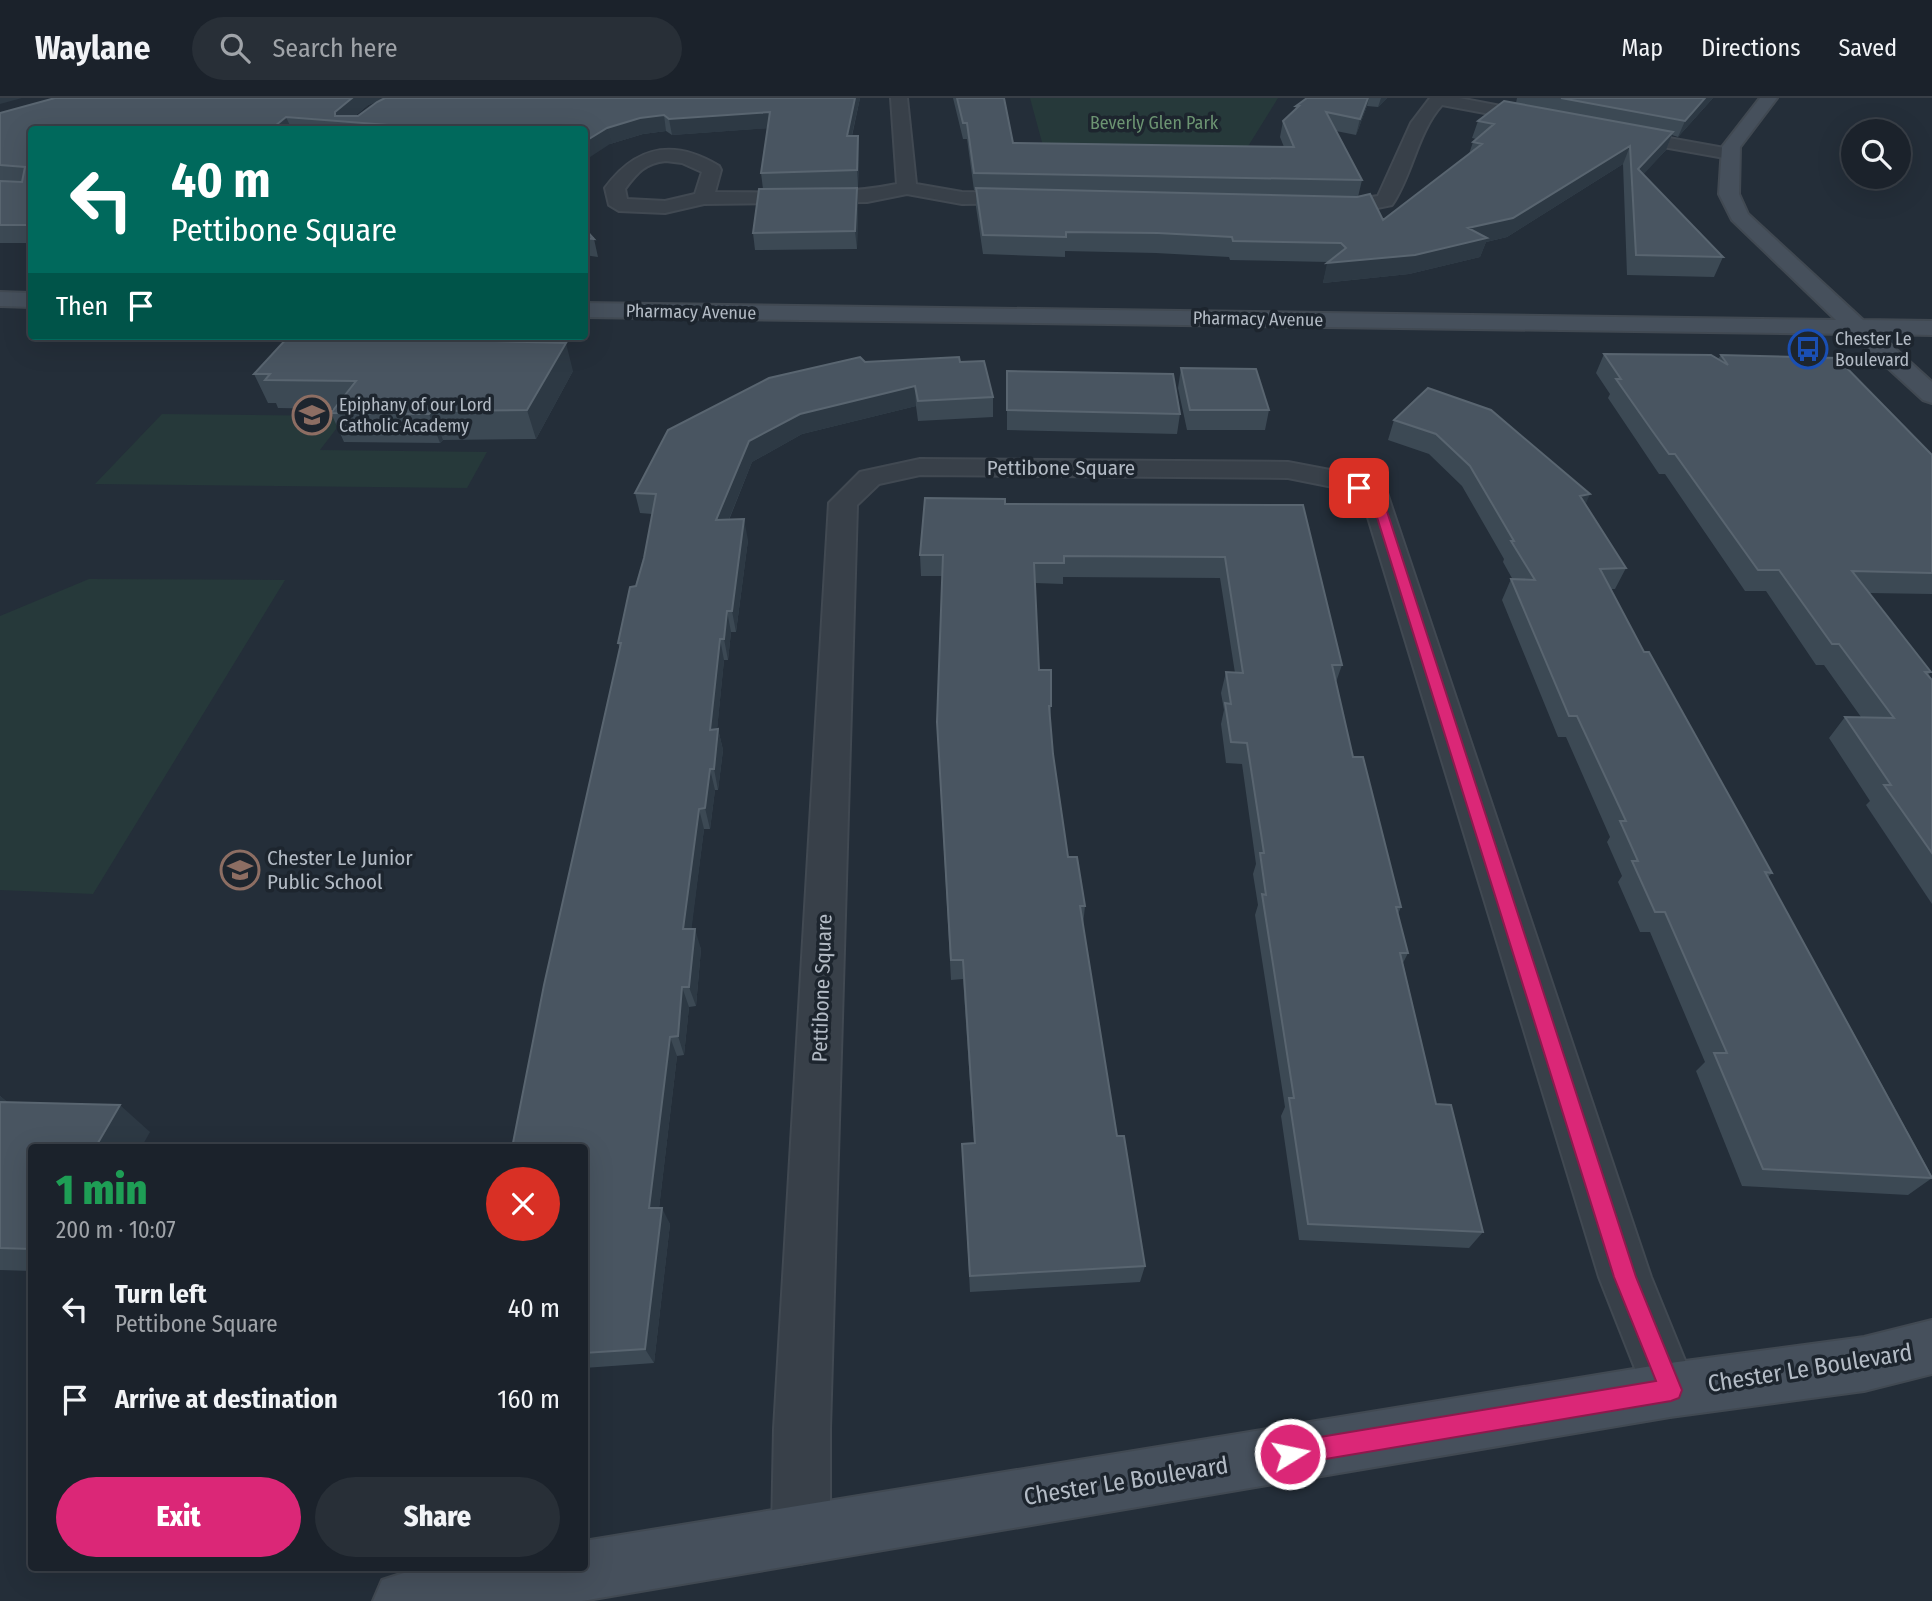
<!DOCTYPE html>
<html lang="en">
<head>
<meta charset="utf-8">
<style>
	:root { --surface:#1b222b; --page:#282f37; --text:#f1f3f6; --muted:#a0a4a9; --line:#393f47; --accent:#db2777 }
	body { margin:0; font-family:"Fira Sans Condensed",sans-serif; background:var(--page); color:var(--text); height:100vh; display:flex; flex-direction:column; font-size:26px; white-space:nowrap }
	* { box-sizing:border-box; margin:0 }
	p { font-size:23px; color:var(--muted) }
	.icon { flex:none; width:38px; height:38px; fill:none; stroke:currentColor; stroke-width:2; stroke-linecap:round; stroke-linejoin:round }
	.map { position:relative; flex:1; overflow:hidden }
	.drawer { position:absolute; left:28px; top:1046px; width:560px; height:427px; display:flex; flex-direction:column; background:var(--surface); border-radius:7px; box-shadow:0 7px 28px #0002,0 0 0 2px var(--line) }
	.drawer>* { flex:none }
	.guide { position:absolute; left:28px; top:28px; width:560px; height:214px; border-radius:7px; box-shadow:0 7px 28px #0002,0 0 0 2px var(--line); background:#00695c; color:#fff; overflow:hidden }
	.buttons { position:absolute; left:1841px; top:21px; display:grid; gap:14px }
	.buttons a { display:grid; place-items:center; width:70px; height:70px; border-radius:50%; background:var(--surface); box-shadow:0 7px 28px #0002,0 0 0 2px var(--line); font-size:35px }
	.pin { position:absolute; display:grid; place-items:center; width:60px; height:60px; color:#fff; margin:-30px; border-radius:14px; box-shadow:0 4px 10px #0006 }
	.me { position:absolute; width:77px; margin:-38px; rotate:80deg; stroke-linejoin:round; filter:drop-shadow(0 0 5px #0008) }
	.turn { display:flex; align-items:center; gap:24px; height:147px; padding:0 28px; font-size:32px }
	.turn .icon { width:91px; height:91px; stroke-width:2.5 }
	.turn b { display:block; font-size:49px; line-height:60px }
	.then { display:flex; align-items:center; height:66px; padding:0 28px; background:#0003; gap:14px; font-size:26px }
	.round { display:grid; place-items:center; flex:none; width:74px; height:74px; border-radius:37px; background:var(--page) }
	.headline { display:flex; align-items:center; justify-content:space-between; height:119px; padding:0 28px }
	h1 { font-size:42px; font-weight:800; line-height:52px; color:#1e9e55 }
	.button { display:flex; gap:14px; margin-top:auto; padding:14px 28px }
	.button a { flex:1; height:80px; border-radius:42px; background:var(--accent); color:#fff; font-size:28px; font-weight:800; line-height:80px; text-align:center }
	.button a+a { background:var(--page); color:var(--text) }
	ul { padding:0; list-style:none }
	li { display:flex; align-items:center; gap:21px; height:91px; padding:0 28px }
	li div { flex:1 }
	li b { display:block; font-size:26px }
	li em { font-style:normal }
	header { display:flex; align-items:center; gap:42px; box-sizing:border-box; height:98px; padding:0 35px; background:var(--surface); border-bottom:2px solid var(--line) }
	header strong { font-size:33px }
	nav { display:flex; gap:38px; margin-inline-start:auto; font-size:24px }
	.search { width:490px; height:63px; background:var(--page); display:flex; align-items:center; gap:18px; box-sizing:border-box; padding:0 24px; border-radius:38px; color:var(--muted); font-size:26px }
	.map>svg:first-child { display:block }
	.green { fill:#26393a }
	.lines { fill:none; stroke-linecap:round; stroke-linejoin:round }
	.street-casing { stroke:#414952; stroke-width:4 }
	.secondary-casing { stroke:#414952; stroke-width:4 }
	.street { fill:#384049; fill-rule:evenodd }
	.secondary { fill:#46505c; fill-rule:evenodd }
	.wall { fill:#3c4954; fill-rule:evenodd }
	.shaded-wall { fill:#2d3944 }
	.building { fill:#495561; stroke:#596570; stroke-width:2 }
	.route { fill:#db2777; stroke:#8e194d; stroke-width:2 }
	.labels { text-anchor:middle; stroke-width:7; stroke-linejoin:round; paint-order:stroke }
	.far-park-label { font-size:18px; fill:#6c9472; stroke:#1d252e }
	.far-street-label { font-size:18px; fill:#b3bbc5; stroke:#1d252e }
	.far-poi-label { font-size:18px; fill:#b3bbc5; stroke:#1d252e; text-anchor:start }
	.street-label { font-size:21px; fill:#b3bbc5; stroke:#1d252e }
	.poi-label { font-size:21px; fill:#b3bbc5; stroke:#1d252e; text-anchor:start }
	.near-street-label { font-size:24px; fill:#b3bbc5; stroke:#1d252e }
</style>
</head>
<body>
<header>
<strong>Waylane</strong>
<div class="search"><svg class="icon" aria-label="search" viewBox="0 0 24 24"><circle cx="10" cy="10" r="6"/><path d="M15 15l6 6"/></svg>Search here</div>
<nav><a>Map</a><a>Directions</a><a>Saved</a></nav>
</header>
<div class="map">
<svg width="1932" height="1503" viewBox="0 0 1932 1503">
	<rect width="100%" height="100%" fill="#242e39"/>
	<path class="green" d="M 1030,0 L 1278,0 L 1247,50 L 1043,48 Z
		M 162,316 L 346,318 L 320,352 L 487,354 L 467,390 L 95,386 Z
		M 89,481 L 285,482 L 93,796 L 0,792 L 0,518 Z"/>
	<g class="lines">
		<defs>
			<path id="street" d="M 891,0 L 907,0 L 916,86 L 962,94 L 1030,95 L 1040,101 L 1037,105 L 962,106 L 907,96 L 867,104 L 704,106 L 665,115 L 619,113 L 609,107 L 605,90 C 636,48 673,40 719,68 L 721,72 L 715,94 C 776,94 838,98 897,86 ZM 666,63 L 682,65 L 702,74 L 695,96 L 665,103 L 627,101 L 625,91 C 637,75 645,65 666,63 Z
				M 1430,0 L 1459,0 L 1543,16 L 1552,21 L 1543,26 L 1442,7 C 1417,35 1413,76 1392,107 L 1353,115 L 1317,112 L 1314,108 L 1317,104 C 1336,99 1358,102 1378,98 L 1411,25 Z
				M 1619,31 L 1730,51 L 1739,56 L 1730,61 L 1613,40 L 1610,36 L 1613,32 Z
				M 920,361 L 1288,364 L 1351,376 L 1386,392 L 1651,1179 L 1697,1292 L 1689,1311 L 1670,1319 L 1651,1311 L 1599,1179 L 1363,403 L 1333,389 L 1288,380 L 920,377 L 879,386 L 857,407 L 830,1331 L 830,1437 L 822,1458 L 801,1466 L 780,1458 L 772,1437 L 774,1331 L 829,405 L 860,374 Z"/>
			<path id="secondary" d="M 1760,0 L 1777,0 L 1740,49 L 1739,96 L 1748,116 L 1863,222 L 1932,223 L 1932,237 L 1879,236 L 1932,284 L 1932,305 L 1923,302 L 1851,236 L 584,219 L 584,205 L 1836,222 L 1732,122 L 1719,96 L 1722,49 Z
				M 0,194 L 32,195 L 32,209 L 0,208 Z
				M 1932,1222 L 1932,1276 L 1864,1293 L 1670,1319 L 582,1503 L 373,1503 L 382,1482 L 419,1470 L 584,1470 L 584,1443 L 1670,1265 L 1864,1239 Z"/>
		</defs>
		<use href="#street" class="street-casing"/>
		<use href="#secondary" class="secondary-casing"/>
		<use href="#street" class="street"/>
		<use href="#secondary" class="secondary"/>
	</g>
	<path class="wall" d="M 54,0 L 860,0 L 852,38 L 858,38 L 859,54 L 858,89 L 826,90 L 857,90 L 858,107 L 857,151 L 755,152 L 753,135 L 763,91 L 761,75 L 768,30 L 672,37 L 666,33 L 643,36 L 610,46 L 584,32 L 32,32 L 32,145 L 0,145 L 0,15 ZM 378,3 L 358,18 L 355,18 L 368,7 Z
		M 953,0 L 1004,0 L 1013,45 L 1284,49 L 1280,39 L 1283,23 L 1295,11 L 1296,8 L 1307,0 L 1387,0 L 1378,9 L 1367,8 L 1356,37 L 1336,33 L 1362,82 L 1358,99 L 1383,122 L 1469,56 L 1473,44 L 1476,41 L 1472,40 L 1478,23 L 1516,5 L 1517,0 L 1713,0 L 1678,39 L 1672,37 L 1666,52 L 1643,76 L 1723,159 L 1714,179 L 1627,177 L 1623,66 L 1507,139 L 1486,144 L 1480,159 L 1409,176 L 1323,185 L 1328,164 L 1230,162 L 1229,159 L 1156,155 L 1065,153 L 1065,159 L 983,156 L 976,109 L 976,92 L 974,92 L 967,41 L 963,41 Z
		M 584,130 L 594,141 L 598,159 L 584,157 Z
		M 389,238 L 390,240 L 573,273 L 536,341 L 443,342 L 440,345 L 344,344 L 331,315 L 334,311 L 278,310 L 276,305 L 268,305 L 254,276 Z
		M 1604,256 L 1718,261 L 1721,257 L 1932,357 L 1932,496 L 1869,495 L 1931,574 L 1928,577 L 1932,582 L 1932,806 L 1866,707 L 1870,703 L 1829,640 L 1845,619 L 1861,619 L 1824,567 L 1816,567 L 1766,493 L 1745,493 L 1665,376 L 1659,376 L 1608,300 L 1610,296 L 1596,275 Z
		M 865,264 L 960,264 L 993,299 L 993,319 L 918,323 L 916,308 L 802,336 L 752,364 L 729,422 L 748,442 L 736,534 L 731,534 L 728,562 L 724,562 L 717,631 L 718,631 L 723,652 L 718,692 L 715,692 L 710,731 L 704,731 L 691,831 L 701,851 L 696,908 L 689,909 L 684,957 L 677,958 L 659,1110 L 670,1126 L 654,1265 L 584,1270 L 584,1050 L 620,551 L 618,545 L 644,460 L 652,416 L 640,415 L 635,395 Z
		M 1181,270 L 1269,312 L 1265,332 L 1187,332 L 1178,290 Z
		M 1007,273 L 1180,316 L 1177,336 L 1007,332 Z
		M 1428,290 L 1585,407 L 1626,470 L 1615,491 L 1611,491 L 1644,554 L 1772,775 L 1768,779 L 1932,1078 L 1932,1080 L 1908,1097 L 1742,1088 L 1696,973 L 1705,964 L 1650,834 L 1640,834 L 1618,784 L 1622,778 L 1607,744 L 1610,739 L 1566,639 L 1558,639 L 1502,502 L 1511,481 L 1513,482 L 1503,464 L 1504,461 L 1462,388 L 1429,356 L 1388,342 L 1394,322 Z
		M 1005,406 L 1303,407 L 1342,567 L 1336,584 L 1353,659 L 1401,809 L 1398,816 L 1408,855 L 1403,865 L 1436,1006 L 1483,1134 L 1469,1150 L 1299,1142 L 1281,1018 L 1285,1009 L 1255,817 L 1258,807 L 1253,776 L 1256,766 L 1242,666 L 1226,665 L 1221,626 L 1224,612 L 1221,595 L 1226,574 L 1235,575 L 1220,480 L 1063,479 L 1063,486 L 1035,485 L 1039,572 L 1051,608 L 1050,625 L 1053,656 L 1068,759 L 1085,808 L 1083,827 L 1117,1038 L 1145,1168 L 1140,1184 L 970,1194 L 962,1046 L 974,1045 L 963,881 L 951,882 L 938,644 L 937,624 L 943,478 L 921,478 L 920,457 Z
		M 0,998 L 8,1005 L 150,1034 L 32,1050 L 32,1173 L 0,1172 Z"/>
	<path class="shaded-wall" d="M 0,0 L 22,0 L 0,6 Z
		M 352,0 L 387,0 L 368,7 L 348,24 L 335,18 L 335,14 Z
		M 855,0 L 860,0 L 848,54 L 847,38 Z
		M 1368,0 L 1369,0 L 1367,8 L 1356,37 L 1360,21 Z
		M 1381,0 L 1387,0 L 1378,9 Z
		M 1705,0 L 1713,0 L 1678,39 L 1685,23 Z
		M 770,14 L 772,30 L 672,37 L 669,21 Z
		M 664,17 L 666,33 L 643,36 L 610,46 L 584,63 L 584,44 L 607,30 L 640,20 Z
		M 286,19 L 292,32 L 270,32 Z
		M 1673,34 L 1666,52 L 1631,90 L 1638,71 Z
		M 858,38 L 859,54 L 858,89 L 857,72 Z
		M 1630,48 L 1623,66 L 1507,139 L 1486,144 L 1480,159 L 1409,176 L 1323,185 L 1327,165 Z
		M 857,90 L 858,107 L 857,151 L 855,133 Z
		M 566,245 L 573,273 L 536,341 L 527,312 Z
		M 915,288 L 916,308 L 802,336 L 752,364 L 720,443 L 716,422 L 749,343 L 800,316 Z
		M 432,313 L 443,342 L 440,345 L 429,316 Z
		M 1590,396 L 1581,417 L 1580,398 Z
		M 744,421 L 748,442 L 736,534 L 732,513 Z
		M 727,513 L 731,534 L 728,562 L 724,541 Z
		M 720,541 L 724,562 L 715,653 L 710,632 Z
		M 718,631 L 723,652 L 718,692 L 714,671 Z
		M 710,671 L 715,692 L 710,731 L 705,710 Z
		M 699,711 L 704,731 L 689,851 L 683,831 Z
		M 695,831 L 701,851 L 696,908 L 689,889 Z
		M 682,889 L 689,909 L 684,957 L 678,938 Z
		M 670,939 L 677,958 L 657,1127 L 649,1110 Z
		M 0,998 L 26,1018 L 0,1017 Z
		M 120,1007 L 150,1034 L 141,1050 L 95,1050 Z
		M 662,1110 L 670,1126 L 654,1265 L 645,1251 Z"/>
	<path class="building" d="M 55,0 L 352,0 L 335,14 L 335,18 L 358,18 L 377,4 L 385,0 L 855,0 L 847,38 L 858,38 L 857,72 L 761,75 L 770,14 L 669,21 L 664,17 L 640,20 L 607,30 L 584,44 L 584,32 L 412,32 L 415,29 L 286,19 L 270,32 L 32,32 L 32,127 L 0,127 L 0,83 L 22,84 L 25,69 L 0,67 L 0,15 Z
		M 957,0 L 1004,0 L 1013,45 L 1294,49 L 1283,23 L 1299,8 L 1296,8 L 1307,0 L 1368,0 L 1360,21 L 1326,14 L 1362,82 L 974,75 L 967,25 L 963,25 Z
		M 1561,0 L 1705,0 L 1685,23 Z
		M 1504,3 L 1673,34 L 1638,71 L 1723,159 L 1636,157 L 1630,48 L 1513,120 L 1468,130 L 1487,140 L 1415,157 L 1327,165 L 1346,150 L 1341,145 L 1233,143 L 1232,139 L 1158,135 L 1066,134 L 1066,139 L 983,137 L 976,90 L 1357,99 L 1370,96 L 1383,122 L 1482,46 L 1473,44 L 1494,26 L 1478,23 Z
		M 857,90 L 855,133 L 753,135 L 759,91 Z
		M 584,130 L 594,141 L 584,140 Z
		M 289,238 L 385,238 L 384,240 L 566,245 L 527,312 L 432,313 L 429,316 L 331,315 L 356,283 L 265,282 L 270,276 L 254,276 Z
		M 1604,256 L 1711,257 L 1728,267 L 1721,257 L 1837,260 L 1932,357 L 1932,475 L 1852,473 L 1931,574 L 1925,574 L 1932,582 L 1932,755 L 1884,687 L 1891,687 L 1845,619 L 1894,620 L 1839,546 L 1832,546 L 1779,472 L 1758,472 L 1675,356 L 1669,356 L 1651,331 L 1616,281 L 1621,281 Z
		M 860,259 L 865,264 L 959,259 L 960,264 L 984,263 L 993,299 L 918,303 L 915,288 L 800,316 L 749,343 L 716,422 L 744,421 L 732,513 L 727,513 L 724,541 L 720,541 L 710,632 L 718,631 L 714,671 L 710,671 L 705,710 L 699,711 L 683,831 L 695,831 L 689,889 L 682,889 L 678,938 L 670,939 L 649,1110 L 662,1110 L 645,1251 L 584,1255 L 584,1050 L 512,1050 L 544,887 L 621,545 L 618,545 L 630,489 L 636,488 L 644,460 L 656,396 L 635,395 L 668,332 L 769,280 Z
		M 1181,270 L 1256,271 L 1269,312 L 1190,312 Z
		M 1007,273 L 1173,276 L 1180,316 L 1007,312 Z
		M 1428,290 L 1491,312 L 1590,396 L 1580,398 L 1626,470 L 1600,471 L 1644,554 L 1649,554 L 1746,728 L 1772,775 L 1765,774 L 1932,1080 L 1763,1071 L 1714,955 L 1727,955 L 1665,814 L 1655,814 L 1632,763 L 1638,763 L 1620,723 L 1626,723 L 1577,618 L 1569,618 L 1511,481 L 1535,482 L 1511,443 L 1514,443 L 1470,368 L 1436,336 L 1394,322 Z
		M 925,400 L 1005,401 L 1005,406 L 1303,407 L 1342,567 L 1332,567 L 1353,659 L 1363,659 L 1401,809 L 1396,809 L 1408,855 L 1400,855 L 1436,1006 L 1451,1007 L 1483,1134 L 1308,1126 L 1289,1000 L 1294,1000 L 1262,796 L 1266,797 L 1260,755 L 1264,755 L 1247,645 L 1231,644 L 1225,605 L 1231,606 L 1226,574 L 1243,575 L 1225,459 L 1064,458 L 1064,465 L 1034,465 L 1039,572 L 1051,572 L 1051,608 L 1049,608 L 1053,656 L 1068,759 L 1077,759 L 1085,808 L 1080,808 L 1117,1038 L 1124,1038 L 1145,1168 L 970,1178 L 962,1046 L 975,1045 L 963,862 L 951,862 L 937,624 L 943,457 L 920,457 Z
		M 0,1004 L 120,1007 L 95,1050 L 32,1050 L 32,1151 L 0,1150 Z"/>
	<path class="route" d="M 1359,386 L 1382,398 L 1636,1179 L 1682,1292 L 1679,1300 L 1671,1303 L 1290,1367 L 1282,1364 L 1278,1356 L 1282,1347 L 1290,1344 L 1656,1283 L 1614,1179 L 1371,400 L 1353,390 Z"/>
	<defs>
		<symbol id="bus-ring" viewBox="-11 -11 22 22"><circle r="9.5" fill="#1d252e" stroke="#1a4fb4" stroke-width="1.5"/><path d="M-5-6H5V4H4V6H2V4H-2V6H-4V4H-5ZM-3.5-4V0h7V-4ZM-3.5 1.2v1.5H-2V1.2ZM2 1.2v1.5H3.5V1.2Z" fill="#1a4fb4"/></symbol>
		<symbol id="school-ring" viewBox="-11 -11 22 22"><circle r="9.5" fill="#1d252e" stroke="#8d6e63" stroke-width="1.5"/><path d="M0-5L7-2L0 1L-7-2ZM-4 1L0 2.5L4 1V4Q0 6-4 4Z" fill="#8d6e63"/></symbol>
	</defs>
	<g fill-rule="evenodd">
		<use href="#bus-ring" x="1786" y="229" width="44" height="44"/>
		<use href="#school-ring" x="290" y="295" width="44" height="44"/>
		<use href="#school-ring" x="218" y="750" width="44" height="44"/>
	</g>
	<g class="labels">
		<g class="far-park-label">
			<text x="1154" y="31">Beverly Glen Park</text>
		</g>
		<g class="far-street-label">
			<text transform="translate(691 214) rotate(1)" y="6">Pharmacy Avenue</text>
			<text transform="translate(1258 221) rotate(1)" y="6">Pharmacy Avenue</text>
		</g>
		<g class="far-poi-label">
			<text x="1835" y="247">Chester Le<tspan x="1835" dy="21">Boulevard</tspan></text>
			<text x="339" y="313">Epiphany of our Lord<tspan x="339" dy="21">Catholic Academy</tspan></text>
		</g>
		<g class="street-label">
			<text x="1061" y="377">Pettibone Square</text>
			<text transform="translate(822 890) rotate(-88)" y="7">Pettibone Square</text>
		</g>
		<g class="poi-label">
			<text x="267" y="767">Chester Le Junior<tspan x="267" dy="24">Public School</tspan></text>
		</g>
		<g class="near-street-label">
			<text transform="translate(1810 1270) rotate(-9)" y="8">Chester Le Boulevard</text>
			<text transform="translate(1126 1383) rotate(-9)" y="8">Chester Le Boulevard</text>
		</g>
	</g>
</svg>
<div class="buttons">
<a><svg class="icon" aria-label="search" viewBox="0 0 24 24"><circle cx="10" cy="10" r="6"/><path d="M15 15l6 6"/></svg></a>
</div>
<div class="pin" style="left:1359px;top:390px;background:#d93025"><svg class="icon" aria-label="arrive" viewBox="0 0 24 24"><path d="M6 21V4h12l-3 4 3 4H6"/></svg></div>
<svg class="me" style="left:1290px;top:1356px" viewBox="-20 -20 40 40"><circle r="17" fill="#db2777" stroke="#fff" stroke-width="3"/><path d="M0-11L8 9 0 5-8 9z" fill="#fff"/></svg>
<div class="guide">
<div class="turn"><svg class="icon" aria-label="left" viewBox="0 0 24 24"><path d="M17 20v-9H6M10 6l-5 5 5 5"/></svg><div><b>40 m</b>Pettibone Square</div></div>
<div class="then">Then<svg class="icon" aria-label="arrive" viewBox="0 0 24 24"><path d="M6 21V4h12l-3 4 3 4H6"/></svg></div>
</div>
<section class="drawer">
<div class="headline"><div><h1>1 min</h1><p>200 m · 10:07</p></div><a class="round" style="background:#d93025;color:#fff"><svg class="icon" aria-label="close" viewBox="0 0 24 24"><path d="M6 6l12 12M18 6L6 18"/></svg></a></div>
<ul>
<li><svg class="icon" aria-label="left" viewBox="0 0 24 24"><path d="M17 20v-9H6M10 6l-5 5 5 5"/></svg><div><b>Turn left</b><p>Pettibone Square</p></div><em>40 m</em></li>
<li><svg class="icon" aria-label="arrive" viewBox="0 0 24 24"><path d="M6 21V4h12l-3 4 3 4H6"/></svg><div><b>Arrive at destination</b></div><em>160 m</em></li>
</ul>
<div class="button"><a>Exit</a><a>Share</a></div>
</section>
</div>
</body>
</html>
